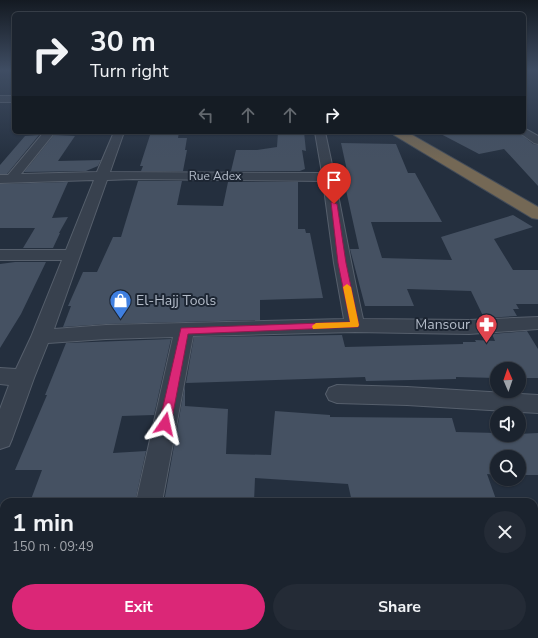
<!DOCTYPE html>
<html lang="en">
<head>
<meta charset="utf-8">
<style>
	:root { --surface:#1b232e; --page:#242b36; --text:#f1f3f6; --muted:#a0a4aa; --line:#39404a; --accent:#db2777 }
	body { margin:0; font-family:"Nunito Sans",sans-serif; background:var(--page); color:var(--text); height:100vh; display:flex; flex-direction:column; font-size:15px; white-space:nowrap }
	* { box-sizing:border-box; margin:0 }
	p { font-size:13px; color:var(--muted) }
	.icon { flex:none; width:22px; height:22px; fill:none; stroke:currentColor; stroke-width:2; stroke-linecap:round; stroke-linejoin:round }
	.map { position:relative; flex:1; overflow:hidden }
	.details { position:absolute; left:0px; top:498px; width:538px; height:140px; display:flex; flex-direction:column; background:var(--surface); border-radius:12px 12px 0 0; box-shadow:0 1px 3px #0004,0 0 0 1px var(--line) }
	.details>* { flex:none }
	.top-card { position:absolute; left:12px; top:12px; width:514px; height:122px; border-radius:6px; box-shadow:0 1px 3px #0004,0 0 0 1px var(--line); background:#1b232e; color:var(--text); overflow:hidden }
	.needle { width:26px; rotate:358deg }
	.controls { position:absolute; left:490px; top:362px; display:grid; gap:8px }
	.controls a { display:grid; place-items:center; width:36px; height:36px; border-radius:50%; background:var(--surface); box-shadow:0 1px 3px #0004,0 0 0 1px var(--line); font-size:20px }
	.pin { position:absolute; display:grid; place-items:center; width:34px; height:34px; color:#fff; margin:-41px -17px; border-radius:50% 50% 50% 0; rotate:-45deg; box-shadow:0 0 4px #0007 }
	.pin .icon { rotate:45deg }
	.me { position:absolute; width:44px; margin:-22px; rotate:11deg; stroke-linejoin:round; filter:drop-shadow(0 0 3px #0008) }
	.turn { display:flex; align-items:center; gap:14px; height:84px; padding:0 12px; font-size:18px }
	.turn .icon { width:52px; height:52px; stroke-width:2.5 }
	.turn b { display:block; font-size:28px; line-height:34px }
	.lanes { display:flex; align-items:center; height:38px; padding:0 12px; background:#0003; justify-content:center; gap:20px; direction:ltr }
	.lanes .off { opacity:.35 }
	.round { display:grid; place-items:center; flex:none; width:42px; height:42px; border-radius:21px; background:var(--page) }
	.overview { display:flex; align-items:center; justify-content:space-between; height:68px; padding:0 12px }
	h1 { font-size:24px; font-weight:700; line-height:30px }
	.cta { display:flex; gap:8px; margin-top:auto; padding:8px 12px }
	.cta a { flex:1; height:46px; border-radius:24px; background:var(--accent); color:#fff; font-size:16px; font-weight:700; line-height:46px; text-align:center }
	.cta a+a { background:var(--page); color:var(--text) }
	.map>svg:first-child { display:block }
	.building { fill:#455162 }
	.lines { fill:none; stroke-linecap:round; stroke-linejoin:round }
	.street-casing { stroke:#565f6c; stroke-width:2 }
	.highway-casing { stroke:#434c59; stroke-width:2 }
	.street { fill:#38414e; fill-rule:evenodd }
	.highway { fill:#746855; fill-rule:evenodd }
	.route { fill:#db2777; stroke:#8e194d }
	.slow { fill:#f59e0b }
	.labels { text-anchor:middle; stroke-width:4; stroke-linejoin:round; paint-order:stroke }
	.far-street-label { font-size:12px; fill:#b4bcc9; stroke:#1d2633 }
	.poi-label { font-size:14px; fill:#b4bcc9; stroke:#1d2633; text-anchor:start }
</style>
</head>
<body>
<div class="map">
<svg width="538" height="638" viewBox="0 0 538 638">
	<rect width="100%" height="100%" fill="#242f3e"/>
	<path class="building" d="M 151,132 L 179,132 L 178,138 L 187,138 L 185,150 L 187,150 L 183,171 L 141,171 L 143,166 L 140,166 Z
		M 278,132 L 304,132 L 306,151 L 302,150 L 305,169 L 300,171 L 231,171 L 236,150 L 257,150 L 277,147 Z
		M 437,132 L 518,132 L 533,144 L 538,145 L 538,186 L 504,149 L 479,154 Z
		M 39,135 L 7,174 L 0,174 L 0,165 L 25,136 Z
		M 54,135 L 75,136 L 58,161 L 101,160 L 98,166 L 86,171 L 24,172 Z
		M 341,143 L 396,144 L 408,173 L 415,173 L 442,222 L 371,222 L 382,258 L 452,260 L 441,237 L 513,215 L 533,227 L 494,239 L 513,270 L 538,270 L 538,304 L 516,304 L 519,309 L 513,309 L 517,316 L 484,318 L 471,291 L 407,289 L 414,306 L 365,306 L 350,249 L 359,249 L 344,181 L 349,180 Z
		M 138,181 L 182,181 L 177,205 L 223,206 L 228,182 L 298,182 L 298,229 L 305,229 L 306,233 L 310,233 L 323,298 L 260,300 L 260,320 L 106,324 L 63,327 L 71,306 L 68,306 L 83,272 L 97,272 L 113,237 L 121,237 Z
		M 68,182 L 52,218 L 68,217 L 59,233 L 60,233 L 53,248 L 23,248 L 35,228 L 0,228 L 0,184 Z
		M 15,262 L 46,262 L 21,314 L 0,348 L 0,264 Z
		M 527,331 L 538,349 L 538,378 L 519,378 L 519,369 L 497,369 L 497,378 L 456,377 L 456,379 L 366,381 L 365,377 L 186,383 L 194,337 L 342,335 L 345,347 L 463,344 L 463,342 L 476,342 L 475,340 L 495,341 L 492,334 Z
		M 171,339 L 154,415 L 122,416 L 113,453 L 146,451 L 135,502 L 30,502 L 42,470 L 15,470 L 47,395 L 45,395 L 66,343 Z
		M 185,385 L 185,406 L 228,409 L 226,454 L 271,455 L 275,411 L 330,415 L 330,417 L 452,418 L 456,432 L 497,433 L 497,435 L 538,433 L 538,475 L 519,475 L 519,457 L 497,457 L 497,475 L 487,474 L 497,502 L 352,502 L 348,484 L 255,478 L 254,502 L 164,502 Z"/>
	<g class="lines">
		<defs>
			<path id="street" d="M 0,96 L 14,96 L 14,102 L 0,102 Z
				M 524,128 L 538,136 L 538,144 L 534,143 L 520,133 L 519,132 L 524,132 Z
				M 44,132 L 55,132 L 21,174 L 97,172 L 114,132 L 124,132 L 110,172 L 322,173 L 315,132 L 325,132 C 339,194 349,257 363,319 L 469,320 L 538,317 L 538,329 L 469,334 L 355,332 L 193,336 L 162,502 L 136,502 L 173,337 L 106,339 L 48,343 L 34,378 L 12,439 L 9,446 L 0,449 L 0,409 L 9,385 L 0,384 L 0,368 L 16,369 L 31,337 L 62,260 L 0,260 L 0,250 L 66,250 L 94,180 L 0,183 L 0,175 L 8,175 ZM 133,179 L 323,181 L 334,263 L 344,319 L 106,325 L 54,329 L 107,180 Z
				M 337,385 L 407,387 L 538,395 L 538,413 L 407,405 L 337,403 L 329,400 L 326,394 L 329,388 Z
				M 538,614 L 538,638 L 456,638 L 457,634 L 534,634 L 534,615 Z
				M 107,634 L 139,634 L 138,638 L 106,638 Z"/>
			<path id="highway" d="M 392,132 L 407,132 L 538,207 L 538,219 L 532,218 L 394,135 Z"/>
		</defs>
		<use href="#street" class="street-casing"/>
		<use href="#highway" class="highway-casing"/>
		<use href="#street" class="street"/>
		<use href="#highway" class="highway"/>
	</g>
	<linearGradient id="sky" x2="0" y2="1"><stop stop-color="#141a22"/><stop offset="0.44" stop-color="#3f4d63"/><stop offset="1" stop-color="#3f4d63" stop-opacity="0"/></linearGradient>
	<rect width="538" height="160" fill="url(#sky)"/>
	<path class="route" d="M 331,202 L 337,204 L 346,263 L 359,325 L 358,327 L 188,334 L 171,424 L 169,427 L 165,429 L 161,427 L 159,424 L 181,328 L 350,322 L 338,263 Z"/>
	<path class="slow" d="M 347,284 L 351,287 L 359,325 L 358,327 L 313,329 L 312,326 L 316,323 L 350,322 L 343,287 Z"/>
	<defs>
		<symbol id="shop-pin" viewBox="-11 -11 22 30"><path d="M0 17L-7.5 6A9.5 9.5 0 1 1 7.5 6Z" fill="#3f7fe0" stroke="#1d2633"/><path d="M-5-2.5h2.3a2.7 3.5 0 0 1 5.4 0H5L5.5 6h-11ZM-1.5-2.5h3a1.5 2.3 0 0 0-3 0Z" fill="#fff"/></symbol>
		<symbol id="pharmacy-pin" viewBox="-11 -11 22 30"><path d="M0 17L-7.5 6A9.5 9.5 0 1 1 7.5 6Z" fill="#e0444e" stroke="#1d2633"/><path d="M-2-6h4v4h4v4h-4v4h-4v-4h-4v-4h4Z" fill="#fff"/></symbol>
	</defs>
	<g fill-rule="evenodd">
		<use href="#shop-pin" x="108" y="288" width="25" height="34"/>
		<use href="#pharmacy-pin" x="474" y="312" width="25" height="34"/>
	</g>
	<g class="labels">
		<g class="far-street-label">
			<text x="215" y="180">Rue Adex</text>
		</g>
		<g class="poi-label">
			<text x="136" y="305">El-Hajj Tools</text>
			<text x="470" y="329" text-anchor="end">Mansour</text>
		</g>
	</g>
</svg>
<div class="controls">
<a><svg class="needle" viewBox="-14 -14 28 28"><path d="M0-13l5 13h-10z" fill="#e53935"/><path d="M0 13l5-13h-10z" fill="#a0a4aa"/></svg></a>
<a><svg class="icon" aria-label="sound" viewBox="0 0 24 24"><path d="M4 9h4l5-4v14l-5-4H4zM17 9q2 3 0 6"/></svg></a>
<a><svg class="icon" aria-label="search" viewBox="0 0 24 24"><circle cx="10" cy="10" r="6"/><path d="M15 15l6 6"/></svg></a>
</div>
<div class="pin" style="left:334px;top:204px;background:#d93025"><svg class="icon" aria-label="arrive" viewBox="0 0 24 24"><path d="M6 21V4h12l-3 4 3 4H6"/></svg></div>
<svg class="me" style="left:165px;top:424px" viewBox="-20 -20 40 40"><path d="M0-17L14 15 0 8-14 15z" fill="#db2777" stroke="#fff" stroke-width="4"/></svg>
<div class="top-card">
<div class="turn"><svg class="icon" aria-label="right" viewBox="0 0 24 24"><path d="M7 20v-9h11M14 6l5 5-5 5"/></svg><div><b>30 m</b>Turn right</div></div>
<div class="lanes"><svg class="icon off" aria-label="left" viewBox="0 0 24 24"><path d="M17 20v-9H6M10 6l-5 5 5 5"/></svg><svg class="icon off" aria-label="ahead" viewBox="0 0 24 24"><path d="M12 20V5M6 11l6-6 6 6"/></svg><svg class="icon off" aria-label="ahead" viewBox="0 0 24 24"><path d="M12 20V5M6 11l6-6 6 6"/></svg><svg class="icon" aria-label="right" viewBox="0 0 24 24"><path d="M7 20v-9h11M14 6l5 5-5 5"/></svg></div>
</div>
<section class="details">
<div class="overview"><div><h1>1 min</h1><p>150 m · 09:49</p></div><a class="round"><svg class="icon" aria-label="close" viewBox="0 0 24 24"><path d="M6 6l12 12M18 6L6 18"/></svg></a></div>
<div class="cta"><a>Exit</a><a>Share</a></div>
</section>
</div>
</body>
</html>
